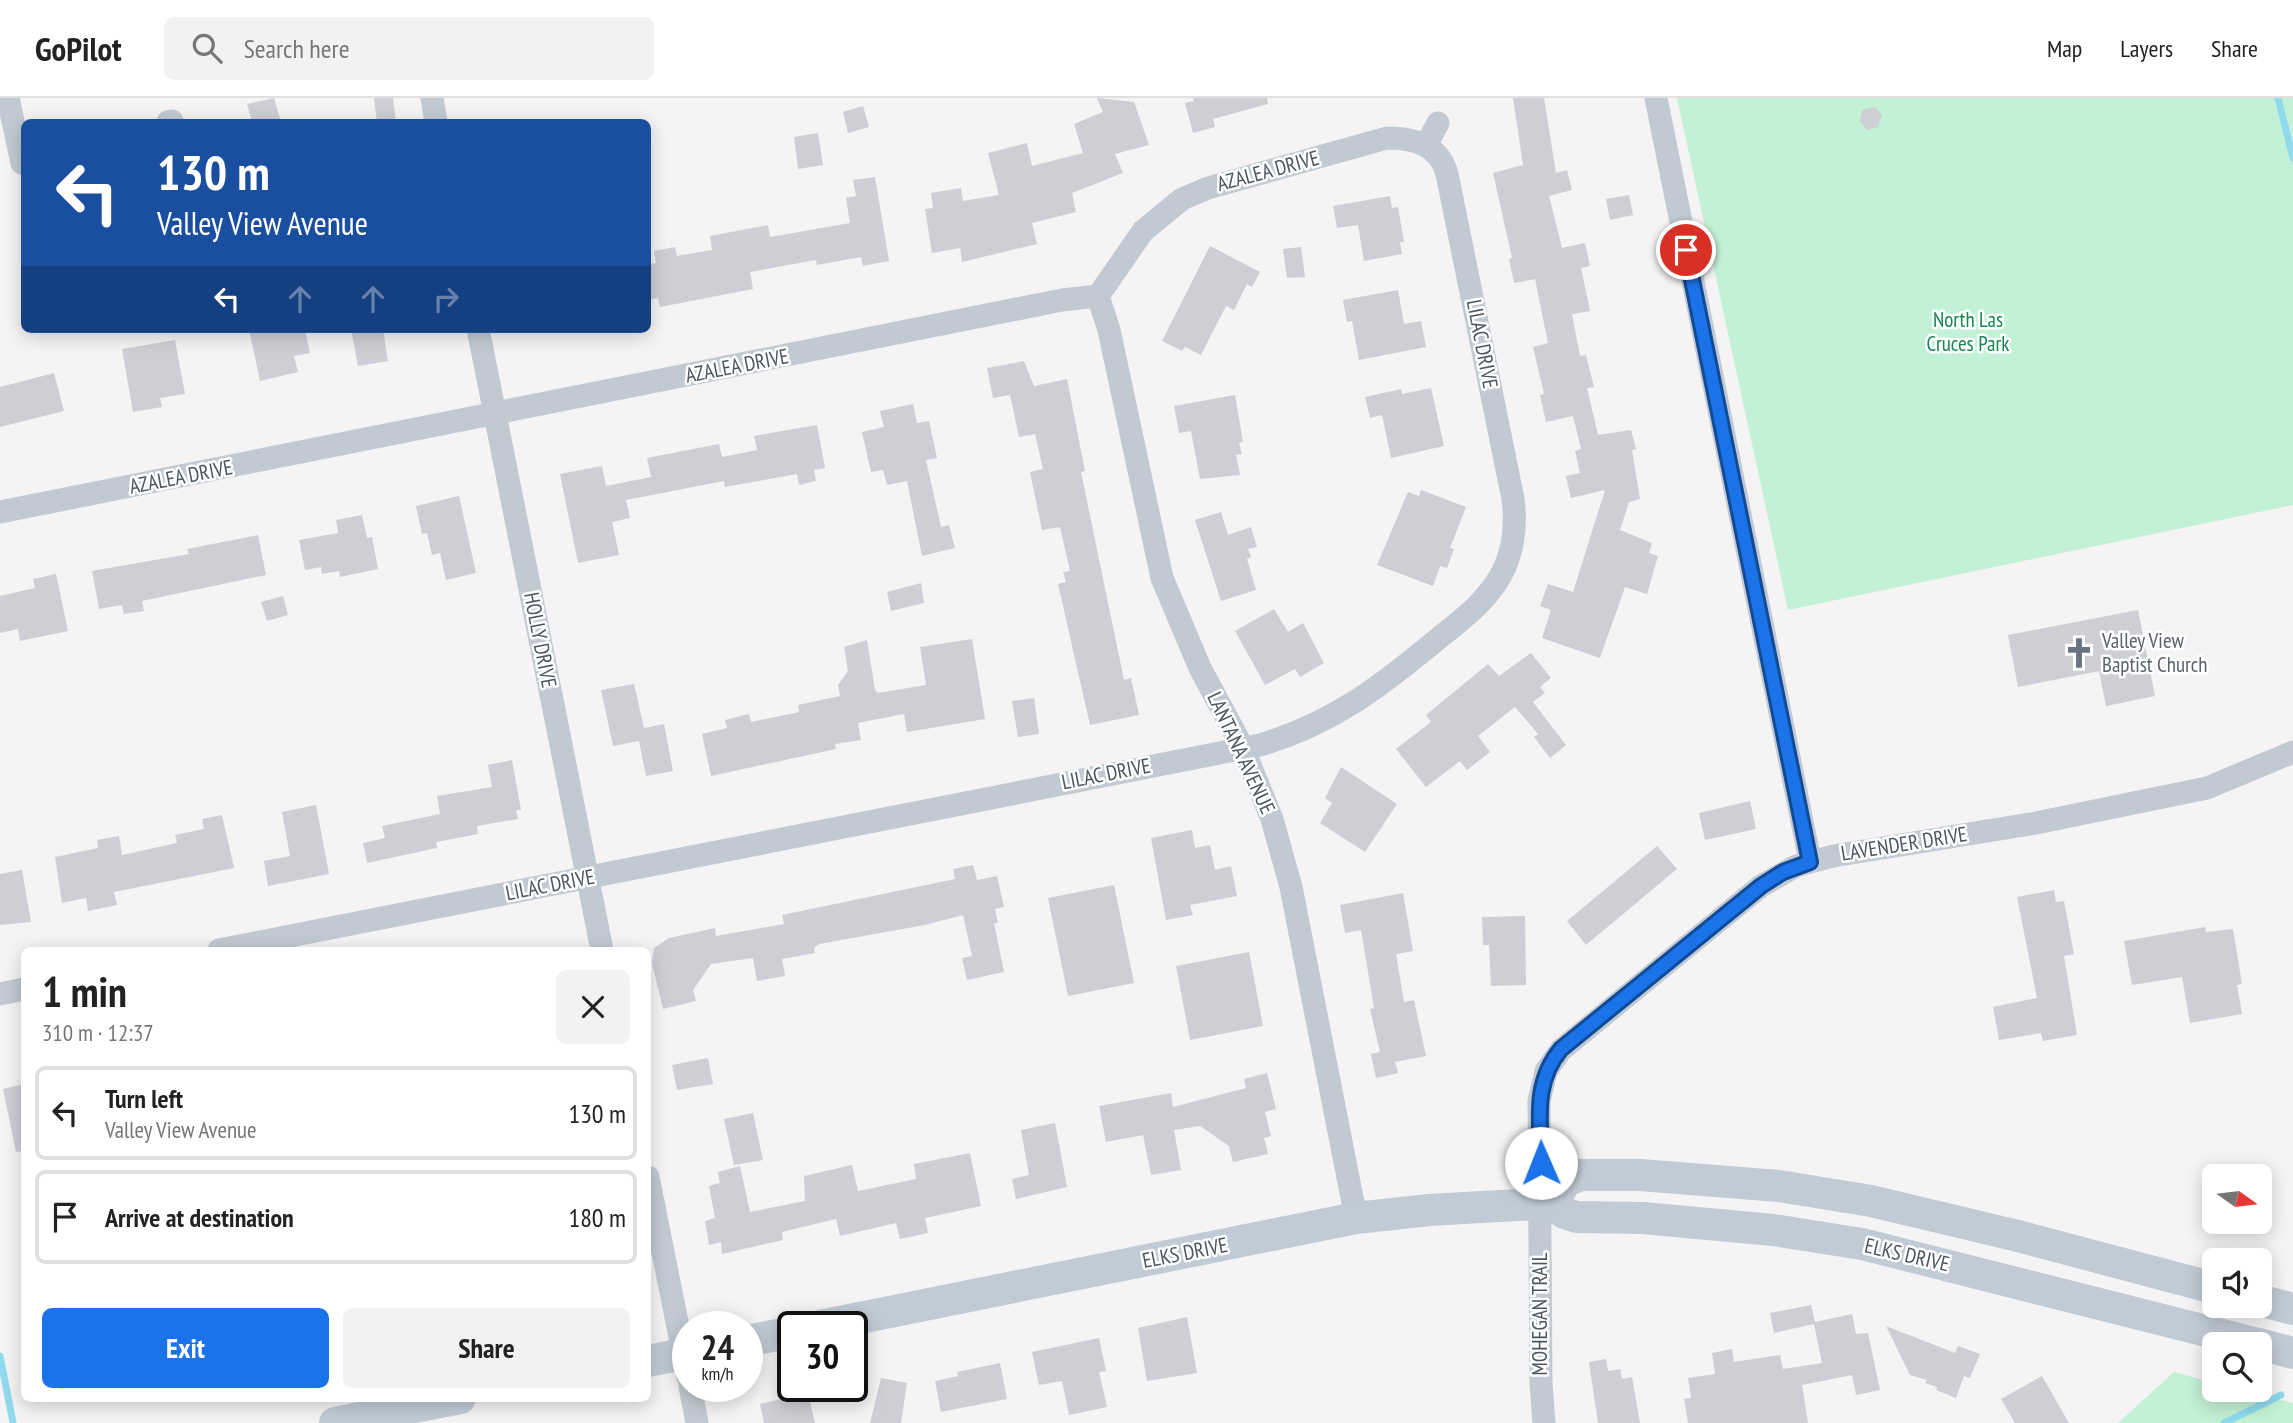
<!DOCTYPE html>
<html lang="en">
<head>
<meta charset="utf-8">
<style>
	:root { --surface:#fff; --page:#f2f2f2; --text:#222; --muted:#767676; --line:#e0e0e0; --accent:#1a73e8 }
	body { margin:0; font-family:"PT Sans Narrow",sans-serif; background:var(--page); color:var(--text); height:100vh; display:flex; flex-direction:column; font-size:26px; white-space:nowrap }
	* { box-sizing:border-box; margin:0 }
	p { font-size:23px; color:var(--muted) }
	.icon { flex:none; width:38px; height:38px; fill:none; stroke:currentColor; stroke-width:2; stroke-linecap:round; stroke-linejoin:round }
	.map { position:relative; flex:1; overflow:hidden }
	.panel { position:absolute; left:21px; top:849px; width:630px; height:455px; display:flex; flex-direction:column; background:var(--surface); border-radius:10px; box-shadow:0 4px 18px #0003 }
	.panel>* { flex:none }
	.hud { position:absolute; left:21px; top:21px; width:630px; height:214px; border-radius:10px; box-shadow:0 4px 18px #0003; background:#1a4fa0; color:#fff; overflow:hidden }
	.needle { width:46px; rotate:104deg }
	.fabs { position:absolute; left:2202px; top:1066px; display:grid; gap:14px }
	.fabs a { display:grid; place-items:center; width:70px; height:70px; border-radius:10px; background:var(--surface); box-shadow:0 4px 18px #0003; font-size:35px }
	.speed { position:absolute; left:672px; top:1213px; display:flex; gap:14px; font-size:35px; font-weight:700; text-align:center }
	.speed>* { display:grid; place-content:center; width:91px; height:91px; border-radius:50%; background:var(--surface); box-shadow:0 4px 18px #0003; line-height:1 }
	.speed small { font-size:18px; font-weight:400 }
	.speed .limit { border:4px solid #111; border-radius:10px; background:#fff; color:#111 }
	.pin { position:absolute; display:grid; place-items:center; width:60px; height:60px; color:#fff; margin:-30px; border:4px solid #fff; border-radius:50%; box-shadow:0 2px 7px #0007 }
	.me { position:absolute; width:77px; margin:-38px; rotate:359deg; stroke-linejoin:round; filter:drop-shadow(0 0 5px #0008) }
	.turn { display:flex; align-items:center; gap:24px; height:147px; padding:0 21px; font-size:32px }
	.turn .icon { width:91px; height:91px; stroke-width:2.5 }
	.turn b { display:block; font-size:49px; line-height:60px }
	.lanes { display:flex; align-items:center; height:66px; padding:0 21px; background:#0003; justify-content:center; gap:35px; direction:ltr }
	.lanes .off { opacity:.35 }
	.round { display:grid; place-items:center; flex:none; width:74px; height:74px; border-radius:10px; background:var(--page) }
	.head { display:flex; align-items:center; justify-content:space-between; height:119px; padding:0 21px }
	h1 { font-size:42px; font-weight:600; line-height:52px }
	.cta { display:flex; gap:14px; margin-top:auto; padding:14px 21px }
	.cta a { flex:1; height:80px; border-radius:10px; background:var(--accent); color:#fff; font-size:28px; font-weight:600; line-height:80px; text-align:center }
	.cta a+a { background:var(--page); color:var(--text) }
	ul { padding:0; list-style:none }
	li { display:flex; align-items:center; gap:21px; height:94px; margin:0 14px 10px; padding:0 7px; border:4px solid var(--line); border-radius:10px }
	li div { flex:1 }
	li b { display:block; font-size:26px }
	li em { font-style:normal }
	header { display:flex; align-items:center; gap:42px; box-sizing:border-box; height:98px; padding:0 35px; background:var(--surface); border-bottom:2px solid var(--line) }
	header strong { font-size:33px }
	nav { display:flex; gap:38px; margin-inline-start:auto; font-size:24px }
	.search { width:490px; height:63px; background:var(--page); display:flex; align-items:center; gap:18px; box-sizing:border-box; padding:0 24px; border-radius:10px; color:var(--muted); font-size:26px }
	.map>svg:first-child { display:block }
	.green { fill:#c3f1d5 }
	.lines { fill:none; stroke-linecap:round; stroke-linejoin:round }
	.stream { stroke:#90daee; stroke-width:7 }
	.building { fill:#cdcfd5 }
	.minor { stroke:#c1cad2; stroke-width:23 }
	.secondary { stroke:#c1cbd6; stroke-width:32 }
	.route-casing { stroke:#114b97; stroke-width:18 }
	.route { stroke:#1a73e8; stroke-width:12 }
	.labels { text-anchor:middle; stroke-width:5; stroke-linejoin:round; paint-order:stroke }
	.street-label { font-size:21px; fill:#4a5661; stroke:#fff }
	.park-label { font-size:21px; fill:#17864f; stroke:#fff }
	.worship-label { font-size:21px; fill:#5b616d; stroke:#fff; text-anchor:start }
</style>
</head>
<body>
<header>
<strong>GoPilot</strong>
<div class="search"><svg class="icon" aria-label="search" viewBox="0 0 24 24"><circle cx="10" cy="10" r="6"/><path d="M15 15l6 6"/></svg>Search here</div>
<nav><a>Map</a><a>Layers</a><a>Share</a></nav>
</header>
<div class="map">
<svg width="2293" height="1325" viewBox="0 0 2293 1325">
	<rect width="100%" height="100%" fill="#f5f3f3"/>
	<path class="green" d="M 1677,0 L 2293,0 L 2293,407 L 1788,512 Z
		M 2174,1274 L 2214,1285 L 2214,1292 L 2240,1292 L 2293,1305 L 2293,1325 L 2118,1325 Z"/>
	<g class="lines">
		<path class="stream" d="M 2278,0 L 2293,60
			M 0,1258 L 13,1325
			M 2224,1325 L 2281,1297"/>
	</g>
	<path class="building" d="M 274,0 L 281,24 L 252,24 L 247,6 Z
		M 374,0 L 393,0 L 396,24 L 377,24 Z
		M 1097,0 L 1134,4 L 1149,47 L 1115,56 L 1123,75 L 1072,95 L 1076,114 L 1032,125 L 1037,146 L 962,164 L 960,150 L 932,155 L 925,111 L 933,110 L 931,95 L 961,90 L 963,103 L 999,97 L 988,55 L 1027,45 L 1032,68 L 1083,55 L 1074,26 L 1103,14 Z
		M 1193,0 L 1267,0 L 1268,6 L 1213,21 L 1215,29 L 1193,35 L 1185,5 L 1194,3 Z
		M 1513,0 L 1544,0 L 1556,75 L 1567,72 L 1572,92 L 1549,98 L 1562,150 L 1585,145 L 1590,168 L 1581,170 L 1590,213 L 1572,216 L 1580,258 L 1586,257 L 1594,289 L 1587,290 L 1598,337 L 1631,332 L 1636,351 L 1632,352 L 1640,401 L 1629,404 L 1620,432 L 1652,445 L 1649,455 L 1658,458 L 1647,496 L 1625,489 L 1600,560 L 1542,540 L 1551,512 L 1540,508 L 1548,486 L 1573,494 L 1605,392 L 1571,400 L 1566,378 L 1580,375 L 1575,353 L 1581,351 L 1573,318 L 1546,324 L 1540,297 L 1544,296 L 1533,249 L 1548,245 L 1535,181 L 1514,185 L 1509,161 L 1512,160 L 1493,75 L 1523,67 Z
		M 863,8 L 869,29 L 848,35 L 843,14 Z
		M 1875,9 L 1882,17 L 1878,29 L 1867,32 L 1860,23 L 1862,12 Z
		M 818,35 L 823,67 L 798,71 L 794,39 Z
		M 875,79 L 889,163 L 863,168 L 861,159 L 817,167 L 816,162 L 750,174 L 753,191 L 660,209 L 658,200 L 648,202 L 648,166 L 656,165 L 654,153 L 675,149 L 677,158 L 712,152 L 710,138 L 768,127 L 770,139 L 850,125 L 846,100 L 856,98 L 853,82 Z
		M 1629,97 L 1633,117 L 1610,122 L 1606,101 Z
		M 1390,98 L 1392,110 L 1398,109 L 1404,144 L 1400,144 L 1402,156 L 1364,163 L 1358,127 L 1337,130 L 1333,108 Z
		M 1210,148 L 1260,174 L 1252,189 L 1247,186 L 1234,212 L 1226,208 L 1201,257 L 1185,249 L 1182,253 L 1162,243 Z
		M 1301,149 L 1305,179 L 1287,180 L 1283,151 Z
		M 1398,192 L 1404,226 L 1421,223 L 1426,249 L 1359,262 L 1352,223 L 1347,224 L 1343,202 Z
		M 249,231 L 305,231 L 310,255 L 294,258 L 298,274 L 260,283 Z
		M 351,231 L 383,231 L 388,263 L 358,268 Z
		M 175,242 L 185,296 L 160,300 L 162,309 L 133,314 L 122,251 Z
		M 1024,263 L 1034,288 L 1067,281 L 1085,373 L 1081,374 L 1124,582 L 1131,580 L 1139,617 L 1090,627 L 1058,486 L 1066,484 L 1063,474 L 1070,473 L 1060,429 L 1042,432 L 1030,374 L 1043,371 L 1035,336 L 1019,339 L 1010,297 L 993,300 L 987,270 Z
		M 54,275 L 64,313 L 0,329 L 0,289 Z
		M 1431,290 L 1444,348 L 1391,360 L 1382,317 L 1370,320 L 1365,299 L 1401,291 L 1402,296 Z
		M 1235,297 L 1243,344 L 1239,345 L 1242,356 L 1236,357 L 1240,377 L 1200,381 L 1191,333 L 1179,335 L 1174,308 Z
		M 913,306 L 917,325 L 929,323 L 937,360 L 926,362 L 941,429 L 949,427 L 955,450 L 922,458 L 907,383 L 887,387 L 883,372 L 871,374 L 862,334 L 884,329 L 880,313 Z
		M 817,327 L 825,370 L 814,372 L 816,383 L 799,387 L 797,376 L 725,389 L 724,383 L 626,402 L 630,420 L 612,424 L 619,457 L 578,465 L 560,376 L 602,368 L 606,388 L 651,379 L 647,360 L 719,346 L 722,359 L 757,352 L 754,338 Z
		M 1421,392 L 1466,409 L 1450,450 L 1454,451 L 1447,470 L 1440,468 L 1433,488 L 1377,467 L 1408,394 L 1419,398 Z
		M 459,398 L 476,475 L 446,482 L 440,455 L 432,457 L 427,435 L 422,436 L 416,408 Z
		M 1221,414 L 1228,437 L 1251,429 L 1257,449 L 1248,451 L 1251,459 L 1247,461 L 1256,492 L 1221,503 L 1195,422 Z
		M 362,417 L 367,440 L 372,439 L 378,471 L 340,479 L 339,473 L 322,476 L 321,469 L 305,472 L 299,442 L 338,435 L 336,422 Z
		M 258,437 L 266,477 L 142,503 L 144,513 L 124,516 L 122,507 L 99,511 L 92,473 L 189,456 L 187,451 Z
		M 56,476 L 68,533 L 20,543 L 18,531 L 0,535 L 0,498 L 35,490 L 33,481 Z
		M 921,485 L 924,505 L 891,513 L 887,494 Z
		M 283,498 L 288,517 L 267,523 L 261,504 Z
		M 1274,511 L 1288,534 L 1303,525 L 1324,565 L 1300,579 L 1295,571 L 1265,587 L 1235,533 Z
		M 2138,512 L 2155,598 L 2106,608 L 2099,573 L 2018,589 L 2008,537 Z
		M 972,541 L 985,621 L 907,634 L 904,616 L 858,625 L 861,642 L 835,646 L 836,651 L 711,678 L 702,636 L 727,630 L 725,622 L 749,616 L 751,624 L 799,614 L 798,607 L 840,598 L 838,587 L 848,573 L 844,549 L 867,542 L 875,592 L 878,595 L 926,587 L 920,549 Z
		M 1531,555 L 1551,580 L 1540,589 L 1545,595 L 1533,604 L 1566,647 L 1550,660 L 1534,639 L 1538,636 L 1515,609 L 1478,638 L 1490,654 L 1467,672 L 1460,663 L 1426,689 L 1396,651 L 1431,624 L 1426,617 L 1488,566 L 1499,578 Z
		M 634,586 L 644,630 L 664,626 L 673,673 L 646,678 L 639,643 L 613,648 L 601,592 Z
		M 1034,600 L 1039,636 L 1018,639 L 1012,603 Z
		M 512,662 L 521,712 L 516,712 L 518,721 L 477,728 L 478,736 L 436,744 L 437,750 L 367,765 L 363,745 L 385,740 L 382,728 L 440,716 L 437,698 L 492,689 L 488,667 Z
		M 1341,669 L 1397,706 L 1365,754 L 1320,725 L 1332,705 L 1325,700 Z
		M 1750,703 L 1756,731 L 1705,742 L 1699,715 Z
		M 316,707 L 329,776 L 268,788 L 264,763 L 290,758 L 282,714 Z
		M 222,717 L 234,770 L 114,794 L 117,807 L 88,813 L 86,800 L 62,805 L 55,759 L 98,750 L 97,742 L 119,738 L 122,757 L 177,745 L 175,737 L 204,731 L 202,721 Z
		M 1192,732 L 1195,750 L 1210,747 L 1215,772 L 1231,768 L 1237,798 L 1190,807 L 1193,817 L 1166,822 L 1151,740 Z
		M 1657,748 L 1677,771 L 1586,847 L 1567,823 Z
		M 973,767 L 977,782 L 997,778 L 1004,809 L 995,811 L 998,825 L 994,825 L 1004,874 L 967,882 L 962,860 L 972,858 L 963,817 L 925,827 L 819,846 L 814,850 L 815,855 L 782,861 L 785,878 L 757,883 L 753,860 L 711,866 L 693,892 L 696,903 L 663,911 L 652,865 L 654,850 L 669,840 L 715,830 L 716,838 L 784,826 L 782,817 L 955,781 L 953,771 Z
		M 22,772 L 31,824 L 0,827 L 0,776 Z
		M 1114,787 L 1134,885 L 1068,898 L 1048,800 Z
		M 2054,792 L 2056,804 L 2064,803 L 2074,856 L 2064,858 L 2077,937 L 2043,943 L 2041,935 L 1999,942 L 1993,909 L 2037,900 L 2017,799 Z
		M 1403,795 L 1413,853 L 1396,856 L 1404,904 L 1414,902 L 1426,958 L 1395,964 L 1398,975 L 1376,980 L 1371,956 L 1380,954 L 1370,911 L 1374,910 L 1361,832 L 1345,835 L 1340,807 Z
		M 1525,818 L 1526,887 L 1491,888 L 1489,847 L 1483,847 L 1482,819 Z
		M 2205,829 L 2206,834 L 2233,831 L 2242,886 L 2237,887 L 2242,916 L 2190,925 L 2182,879 L 2132,887 L 2124,843 Z
		M 1249,854 L 1263,928 L 1190,942 L 1176,868 Z
		M 708,960 L 713,986 L 677,992 L 672,967 Z
		M 1267,975 L 1276,1011 L 1265,1014 L 1271,1038 L 1264,1040 L 1268,1056 L 1233,1064 L 1229,1048 L 1200,1028 L 1174,1032 L 1181,1072 L 1151,1077 L 1143,1037 L 1106,1044 L 1099,1008 L 1171,995 L 1173,1009 L 1246,990 L 1244,981 Z
		M 24,986 L 24,1053 L 16,1054 L 3,991 Z
		M 753,1015 L 763,1062 L 734,1067 L 724,1021 Z
		M 1055,1025 L 1067,1089 L 1016,1101 L 1012,1081 L 1029,1077 L 1021,1032 Z
		M 970,1055 L 981,1108 L 925,1120 L 928,1135 L 900,1141 L 896,1125 L 840,1138 L 836,1121 L 782,1134 L 783,1142 L 722,1156 L 721,1144 L 709,1147 L 705,1123 L 715,1120 L 709,1088 L 720,1085 L 718,1074 L 740,1068 L 750,1114 L 805,1103 L 804,1078 L 852,1067 L 858,1093 L 916,1081 L 914,1066 Z
		M 1811,1207 L 1815,1224 L 1852,1216 L 1856,1236 L 1868,1235 L 1880,1292 L 1856,1297 L 1852,1277 L 1802,1287 L 1808,1325 L 1688,1325 L 1684,1301 L 1691,1300 L 1688,1280 L 1715,1276 L 1712,1255 L 1732,1251 L 1734,1264 L 1780,1257 L 1783,1271 L 1822,1265 L 1814,1226 L 1774,1235 L 1770,1215 Z
		M 1187,1219 L 1197,1275 L 1147,1283 L 1138,1230 Z
		M 1886,1228 L 1955,1255 L 1958,1248 L 1980,1256 L 1970,1280 L 1964,1278 L 1956,1300 L 1936,1292 L 1937,1289 L 1925,1285 L 1927,1282 L 1910,1277 Z
		M 1099,1240 L 1106,1273 L 1099,1274 L 1107,1309 L 1069,1317 L 1062,1283 L 1039,1287 L 1032,1254 Z
		M 1606,1261 L 1608,1273 L 1620,1271 L 1622,1281 L 1632,1279 L 1640,1325 L 1598,1325 L 1589,1264 Z
		M 1000,1265 L 1007,1301 L 941,1314 L 935,1283 L 958,1278 L 957,1274 Z
		M 2042,1278 L 2069,1325 L 2015,1325 L 2001,1301 Z
		M 881,1280 L 907,1285 L 901,1325 L 870,1325 Z
		M 808,1295 L 815,1325 L 764,1325 L 760,1306 Z"/>
	<g class="lines">
		<path class="minor" d="M 8,0 L 22,65
			M 432,0 L 436,24
			M 1656,0 L 1810,763
			M 168,24 L 172,23
			M 1426,47 L 1438,25
			M 1098,198 L 1109,232 L 1162,480 L 1200,570 L 1243,650 L 1272,721 L 1291,789 L 1356,1120
			M 478,231 L 602,852
			M 0,414 L 1062,202 L 1098,198
			M 219,852 L 1260,647 C 1334,625 1381,588 1439,540 C 1464,520 1491,500 1505,469 C 1514,448 1516,424 1513,401 L 1447,76 C 1439,47 1415,40 1387,40 L 1208,90 L 1182,101 L 1143,133 L 1098,198
			M 0,896 L 24,891
			M 648,1079 L 688,1279
			M 690,1288 L 697,1325
			M 1544,1325 L 1541,1285 L 1539,1003 L 1546,973 L 1561,952 L 1761,788 L 1796,768 L 1833,758 L 2036,725 L 2207,690 L 2293,654"/>
		<path class="secondary" d="M 1553,1105 L 1565,1084 L 1580,1077 L 1640,1077 L 1779,1088 L 1871,1103 L 2018,1138 L 2214,1190
			M 2259,1202 L 2293,1211
			M 820,1228 L 1356,1120 L 1429,1112 L 1553,1105 L 1564,1115 L 1577,1119 L 1643,1120 L 1773,1132 L 1862,1146 L 2258,1246
			M 747,1243 L 793,1234
			M 2259,1246 L 2293,1255
			M 648,1263 L 688,1255
			M 335,1325 L 460,1300"/>
	</g>
	<g class="lines">
		<defs>
			<path id="route" d="M 1541,1065 C 1541,1024 1532,986 1561,951 L 1761,788 L 1783,774 L 1810,764 L 1686,152"/>
		</defs>
		<use href="#route" class="route-casing"/>
		<use href="#route" class="route"/>
	</g>
	<defs>
		<symbol id="church-bare" viewBox="-9 -9 18 18"><path d="M-1.2-6h2.4v3.5h3.3v2.4h-3.3V6h-2.4V-.1h-3.3v-2.4h3.3Z" fill="#6b7280" stroke="#fff" stroke-width="2.5" paint-order="stroke"/></symbol>
	</defs>
	<g fill-rule="evenodd">
		<use href="#church-bare" x="2057" y="533" width="44" height="44"/>
	</g>
	<g class="labels">
		<g class="street-label">
			<text transform="translate(1268 73) rotate(-15)" y="7">AZALEA DRIVE</text>
			<text transform="translate(1482 246) rotate(79)" y="7">LILAC DRIVE</text>
			<text transform="translate(737 268) rotate(-11)" y="7">AZALEA DRIVE</text>
			<text transform="translate(181 379) rotate(-11)" y="7">AZALEA DRIVE</text>
			<text transform="translate(540 542) rotate(79)" y="7">HOLLY DRIVE</text>
			<text transform="translate(1241 655) rotate(65)" y="7">LANTANA AVENUE</text>
			<text transform="translate(1106 676) rotate(-11)" y="7">LILAC DRIVE</text>
			<text transform="translate(1904 746) rotate(-9)" y="7">LAVENDER DRIVE</text>
			<text transform="translate(550 787) rotate(-11)" y="7">LILAC DRIVE</text>
			<text transform="translate(1185 1155) rotate(-11)" y="7">ELKS DRIVE</text>
			<text transform="translate(1907 1157) rotate(13)" y="7">ELKS DRIVE</text>
			<text transform="translate(1540 1216) rotate(-90)" y="7">MOHEGAN TRAIL</text>
		</g>
		<g class="park-label">
			<text x="1968" y="229">North Las<tspan x="1968" dy="24">Cruces Park</tspan></text>
		</g>
		<g class="worship-label">
			<text x="2102" y="550">Valley View<tspan x="2102" dy="24">Baptist Church</tspan></text>
		</g>
	</g>
</svg>
<div class="fabs">
<a><svg class="needle" viewBox="-14 -14 28 28"><path d="M0-13l5 13h-10z" fill="#e53935"/><path d="M0 13l5-13h-10z" fill="#767676"/></svg></a>
<a><svg class="icon" aria-label="sound" viewBox="0 0 24 24"><path d="M4 9h4l5-4v14l-5-4H4zM17 9q2 3 0 6"/></svg></a>
<a><svg class="icon" aria-label="search" viewBox="0 0 24 24"><circle cx="10" cy="10" r="6"/><path d="M15 15l6 6"/></svg></a>
</div>
<div class="speed"><div>24<small>km/h</small></div><div class="limit">30</div></div>
<div class="pin" style="left:1686px;top:152px;background:#d93025"><svg class="icon" aria-label="arrive" viewBox="0 0 24 24"><path d="M6 21V4h12l-3 4 3 4H6"/></svg></div>
<svg class="me" style="left:1541px;top:1065px" viewBox="-20 -20 40 40"><circle r="19" fill="#fff"/><path d="M0-13L10 11 0 6-10 11z" fill="#1a73e8"/></svg>
<div class="hud">
<div class="turn"><svg class="icon" aria-label="left" viewBox="0 0 24 24"><path d="M17 20v-9H6M10 6l-5 5 5 5"/></svg><div><b>130 m</b>Valley View Avenue</div></div>
<div class="lanes"><svg class="icon" aria-label="left" viewBox="0 0 24 24"><path d="M17 20v-9H6M10 6l-5 5 5 5"/></svg><svg class="icon off" aria-label="ahead" viewBox="0 0 24 24"><path d="M12 20V5M6 11l6-6 6 6"/></svg><svg class="icon off" aria-label="ahead" viewBox="0 0 24 24"><path d="M12 20V5M6 11l6-6 6 6"/></svg><svg class="icon off" aria-label="right" viewBox="0 0 24 24"><path d="M7 20v-9h11M14 6l5 5-5 5"/></svg></div>
</div>
<section class="panel">
<div class="head"><div><h1>1 min</h1><p>310 m · 12:37</p></div><a class="round"><svg class="icon" aria-label="close" viewBox="0 0 24 24"><path d="M6 6l12 12M18 6L6 18"/></svg></a></div>
<ul>
<li><svg class="icon" aria-label="left" viewBox="0 0 24 24"><path d="M17 20v-9H6M10 6l-5 5 5 5"/></svg><div><b>Turn left</b><p>Valley View Avenue</p></div><em>130 m</em></li>
<li><svg class="icon" aria-label="arrive" viewBox="0 0 24 24"><path d="M6 21V4h12l-3 4 3 4H6"/></svg><div><b>Arrive at destination</b></div><em>180 m</em></li>
</ul>
<div class="cta"><a>Exit</a><a>Share</a></div>
</section>
</div>
</body>
</html>
